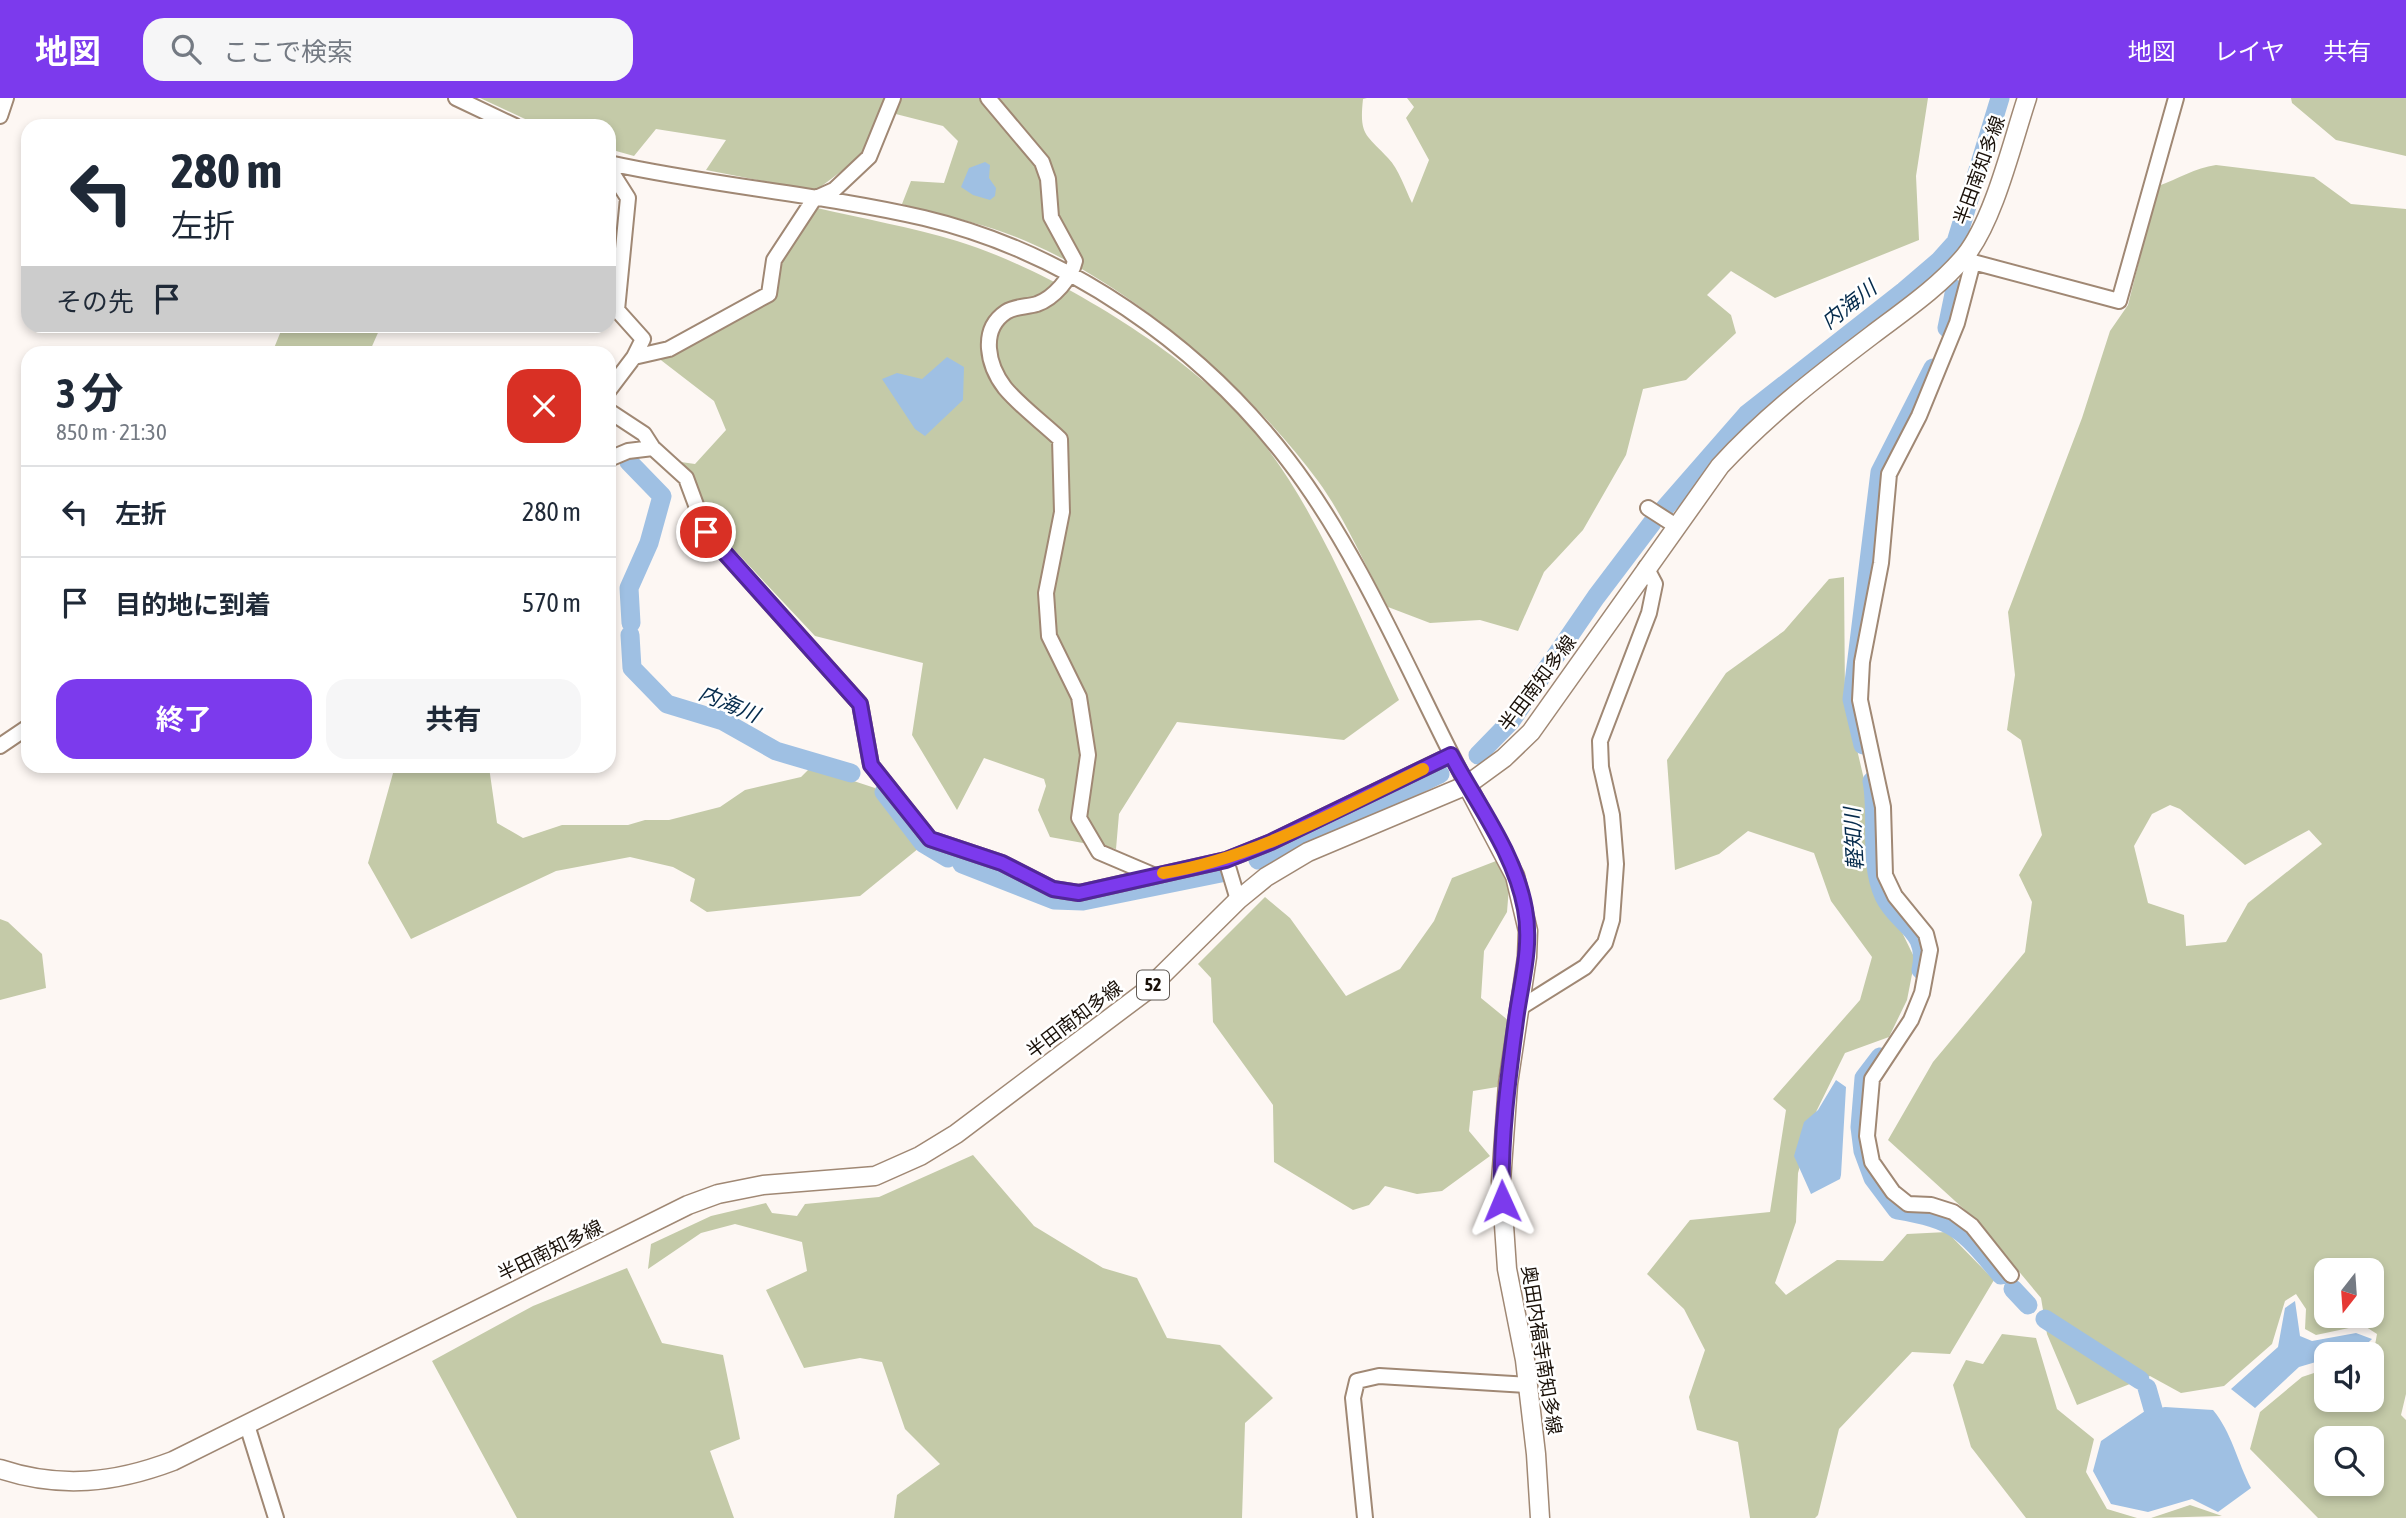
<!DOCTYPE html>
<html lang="ja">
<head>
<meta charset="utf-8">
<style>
	:root { --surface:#fff; --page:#f6f6f7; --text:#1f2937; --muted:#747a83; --line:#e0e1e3; --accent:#7c3aed }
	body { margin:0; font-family:"Asap Condensed","Noto Sans JP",sans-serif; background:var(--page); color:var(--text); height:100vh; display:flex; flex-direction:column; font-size:26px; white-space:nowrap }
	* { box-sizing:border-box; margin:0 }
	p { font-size:23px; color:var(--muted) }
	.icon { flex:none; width:38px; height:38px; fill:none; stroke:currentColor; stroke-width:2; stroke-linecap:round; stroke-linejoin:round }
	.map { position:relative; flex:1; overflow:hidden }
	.panel { position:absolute; left:21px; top:248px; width:595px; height:427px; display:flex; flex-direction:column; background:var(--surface); border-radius:21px; box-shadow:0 4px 10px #0003 }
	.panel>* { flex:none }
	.banner { position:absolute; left:21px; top:21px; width:595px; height:214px; border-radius:21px; box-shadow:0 4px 10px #0003; background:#fff; color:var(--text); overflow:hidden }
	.needle { width:46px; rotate:197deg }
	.fabs { position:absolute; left:2314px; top:1160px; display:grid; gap:14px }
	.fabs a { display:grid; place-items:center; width:70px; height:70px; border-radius:14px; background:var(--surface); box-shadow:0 4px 10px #0003; font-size:35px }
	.pin { position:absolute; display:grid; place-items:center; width:60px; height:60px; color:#fff; margin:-30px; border:4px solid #fff; border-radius:50%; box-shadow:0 2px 7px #0007 }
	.me { position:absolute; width:77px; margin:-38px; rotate:359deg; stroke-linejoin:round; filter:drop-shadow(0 0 5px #0008) }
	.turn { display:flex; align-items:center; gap:24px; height:147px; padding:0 35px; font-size:32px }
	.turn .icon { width:91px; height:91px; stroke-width:2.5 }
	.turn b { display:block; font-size:49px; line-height:60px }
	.then { display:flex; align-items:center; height:66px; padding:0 35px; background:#0003; gap:14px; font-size:26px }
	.round { display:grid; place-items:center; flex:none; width:74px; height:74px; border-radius:21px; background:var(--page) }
	.headline { display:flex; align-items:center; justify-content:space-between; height:119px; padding:0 35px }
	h1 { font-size:42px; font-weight:700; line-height:52px }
	.cta { display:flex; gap:14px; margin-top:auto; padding:14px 35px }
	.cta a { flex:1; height:80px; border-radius:21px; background:var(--accent); color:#fff; font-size:28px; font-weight:700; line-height:80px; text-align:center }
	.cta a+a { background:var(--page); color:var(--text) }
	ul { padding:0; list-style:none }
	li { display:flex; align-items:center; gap:21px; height:91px; padding:0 35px; border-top:2px solid var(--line) }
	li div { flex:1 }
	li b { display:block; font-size:26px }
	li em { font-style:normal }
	header { display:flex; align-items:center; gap:42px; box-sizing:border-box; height:98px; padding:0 35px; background:var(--accent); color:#fff }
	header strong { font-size:33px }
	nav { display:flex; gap:38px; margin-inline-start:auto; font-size:24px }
	.search { width:490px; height:63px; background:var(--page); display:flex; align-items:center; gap:18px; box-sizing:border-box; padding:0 24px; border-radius:21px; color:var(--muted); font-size:26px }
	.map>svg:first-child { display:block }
	.green { fill:#c4caa8; fill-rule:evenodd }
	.water { fill:#9fc0e3 }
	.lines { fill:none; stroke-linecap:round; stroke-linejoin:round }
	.river { stroke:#9fc0e3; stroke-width:19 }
	.minor-casing { stroke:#a08874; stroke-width:18 }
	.major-casing { stroke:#a08874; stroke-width:21 }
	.minor { stroke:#fff; stroke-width:14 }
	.major { stroke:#fff; stroke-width:18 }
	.route-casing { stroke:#51269a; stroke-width:18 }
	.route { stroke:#7c3aed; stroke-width:12 }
	.slow { stroke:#f59e0b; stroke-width:12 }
	.labels { text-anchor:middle; stroke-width:5; stroke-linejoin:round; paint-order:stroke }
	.shield { fill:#fff; stroke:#5e5852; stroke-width:2 }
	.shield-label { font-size:18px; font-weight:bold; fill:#191008 }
	.street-label { font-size:19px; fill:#191008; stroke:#fff }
	.water-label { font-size:21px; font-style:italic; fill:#052b4c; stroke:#fff }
</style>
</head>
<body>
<header>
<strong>地図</strong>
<div class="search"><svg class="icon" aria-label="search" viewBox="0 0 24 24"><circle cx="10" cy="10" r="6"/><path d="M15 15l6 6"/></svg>ここで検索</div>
<nav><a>地図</a><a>レイヤ</a><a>共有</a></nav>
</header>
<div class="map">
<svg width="2406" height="1420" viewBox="0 0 2406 1420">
	<rect width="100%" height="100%" fill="#fdf7f3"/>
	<path class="green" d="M 480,0 L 1367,0 L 1363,1 C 1359,38 1366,36 1388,60 C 1399,71 1405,91 1412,105 L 1429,62 L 1406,20 L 1414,9 L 1407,0 L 1928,0 L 1916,78 L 1919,142 L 1775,200 L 1731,173 L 1707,197 L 1731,217 L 1736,235 L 1686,282 L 1643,291 L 1626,357 L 1583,432 L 1544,474 L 1518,533 L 1480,522 L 1430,525 L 1388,509 C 1366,470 1344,418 1318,383 C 1243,282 1115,171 994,131 C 964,121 932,115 902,106 L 911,83 L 944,85 L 958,43 L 943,28 L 880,12 L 867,54 L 815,93 L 706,72 L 726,42 L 656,31 L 634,58 L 609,51 L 609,28 L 540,28 Z
		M 2291,0 L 2406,0 L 2406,58 L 2336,42 L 2292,5 Z
		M 2216,67 L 2314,79 L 2351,106 L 2406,111 L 2406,1296 L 2401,1317 L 2406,1322 L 2406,1420 L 2318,1420 L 2250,1351 L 2260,1314 L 2302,1279 L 2326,1271 L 2326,1302 L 2371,1302 L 2371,1256 L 2365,1256 L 2375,1247 L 2377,1236 L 2363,1227 L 2316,1237 L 2305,1231 L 2306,1211 L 2296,1196 L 2285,1203 L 2272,1246 L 2224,1288 L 2181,1295 L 2150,1278 L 2077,1307 L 2047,1236 L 2041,1200 L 1977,1123 L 1888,1042 L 1933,964 L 2025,854 L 2032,804 L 2019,777 L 2042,737 L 2021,642 L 2007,632 L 2015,577 L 2008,514 L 2082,320 L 2110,233 L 2128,207 L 2158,88 C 2178,81 2195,70 2216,67 ZM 2170,707 L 2180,711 L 2245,767 L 2309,732 L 2322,746 L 2248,805 L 2226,844 L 2186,848 L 2184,817 L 2148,805 L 2134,748 L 2152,716 ZM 2326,1172 L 2371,1172 L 2371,1218 L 2326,1218 ZM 2326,1340 L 2371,1340 L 2371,1386 L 2326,1386 Z
		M 817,110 C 864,121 911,129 957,143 C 1050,171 1191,257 1253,332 C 1317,410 1356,512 1399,602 L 1344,642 L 1177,624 L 1119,716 L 1116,751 L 1050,739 L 1038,712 L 1046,688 L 1044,681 L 984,660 L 957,712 L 912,637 L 923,565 L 815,538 L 712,428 L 681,364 L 695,366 L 726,332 L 714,303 L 653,256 L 771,199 L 779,163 Z
		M 283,228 L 381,228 L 369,255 L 272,255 Z
		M 1844,479 L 1845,600 L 1866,690 L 1870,777 L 1879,801 L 1897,824 L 1915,861 L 1907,902 L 1889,939 L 1845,955 L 1816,1014 L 1798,1075 L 1796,1124 L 1775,1185 L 1786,1197 L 1837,1162 L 1883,1163 L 1907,1136 L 1947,1134 L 1994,1182 L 1950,1256 L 1912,1254 L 1839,1331 L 1818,1417 L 1815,1420 L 1750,1420 L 1738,1344 L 1697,1332 L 1689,1299 L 1705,1252 L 1684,1211 L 1647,1176 L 1690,1122 L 1770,1114 L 1786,1012 L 1773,1001 L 1860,902 L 1872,859 L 1831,803 L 1814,755 L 1748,733 L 1719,756 L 1675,772 L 1667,662 L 1726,575 L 1784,533 L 1829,481 Z
		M 395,668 L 489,669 L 497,725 L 523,740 L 562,727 L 628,727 L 645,722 L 669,722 L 720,709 L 745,692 L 801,679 L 811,669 L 875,690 L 919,750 L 860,798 L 707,814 L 690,803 L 695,781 L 673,769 L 630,759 L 556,773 L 411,841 L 368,765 Z
		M 1496,763 L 1509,789 L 1507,814 L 1484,853 L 1481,900 L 1509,923 L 1497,989 L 1473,993 L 1469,1033 L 1490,1058 L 1442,1093 L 1417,1096 L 1385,1088 L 1369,1107 L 1353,1112 L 1274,1064 L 1273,1007 L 1213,924 L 1211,880 L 1198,866 L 1265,799 L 1290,820 L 1346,898 L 1400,871 L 1434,823 L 1452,780 Z
		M 0,821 L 8,824 L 42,856 L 46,890 L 0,902 Z
		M 973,1057 L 1034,1128 L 1103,1170 L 1137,1180 L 1167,1240 L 1220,1247 L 1273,1300 L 1245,1325 L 1242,1420 L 894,1420 L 897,1397 L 940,1366 L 905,1331 L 882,1264 L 860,1260 L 804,1270 L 766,1192 L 807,1173 L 802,1144 L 735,1126 L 701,1135 L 648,1171 L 651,1146 L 711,1118 L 766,1105 L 772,1115 L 797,1118 L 805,1106 L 879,1099 Z
		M 627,1170 L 662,1245 L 723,1257 L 740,1341 L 710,1353 L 734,1420 L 517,1420 L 432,1263 L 533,1208 Z
		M 2002,1236 L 2036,1240 L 2057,1311 L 2094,1341 L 2086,1374 L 2107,1411 L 2137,1420 L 2026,1420 L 1971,1349 L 1953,1287 L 1966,1262 L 1983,1266 Z
		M 2190,1407 L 2222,1418 L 2151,1420 Z"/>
	<path class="water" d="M 985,64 L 990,67 L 989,80 L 996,90 L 995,98 L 990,102 L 973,97 L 961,89 L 969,70 Z
		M 947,259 L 964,269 L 963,302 L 925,338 L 915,331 L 882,281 L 897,275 L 922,281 Z
		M 1836,982 L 1846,989 L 1841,1077 L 1840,1081 L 1811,1096 L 1794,1058 L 1804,1024 L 1818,1012 Z
		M 2295,1203 L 2300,1238 L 2312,1243 L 2356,1235 L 2372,1241 C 2360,1254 2343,1256 2326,1256 L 2326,1261 L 2299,1269 L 2255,1310 L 2231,1291 L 2278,1249 L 2285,1210 Z
		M 2165,1309 L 2213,1312 C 2232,1335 2237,1363 2251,1390 L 2218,1414 L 2192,1401 L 2148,1414 L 2111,1406 L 2093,1373 L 2101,1343 L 2145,1313 Z"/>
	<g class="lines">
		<path class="river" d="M 1947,230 L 1955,191
			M 629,364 L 662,398 L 649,445 L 629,490 L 631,525
			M 1664,411 L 1747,316 L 1904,193 L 1939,163 L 1956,144 L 2000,0
			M 630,537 L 632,570 L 667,606 L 723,623 L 776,653 L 851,675
			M 1863,647 L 1852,601 L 1880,374 L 1933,270
			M 1478,657 L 1511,623 L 1596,499 L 1652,425
			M 1872,683 C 1879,720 1868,763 1884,798 C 1898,828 1930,831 1921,872
			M 884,694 L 923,745 L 948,760
			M 1258,762 L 1440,676
			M 962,766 L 1054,802 L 1083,803 L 1221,775
			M 1880,959 L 1864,980 L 1860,1029 L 1863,1053 L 1873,1080 L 1897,1112 C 1956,1122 1963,1132 2001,1177
			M 2013,1191 L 2028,1207
			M 2045,1221 L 2140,1282
			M 2147,1290 L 2153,1311"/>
		<defs>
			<path id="minor" d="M 456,0 L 515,28
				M 988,0 L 1042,64 L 1048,81 L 1051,119 L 1075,163 C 1071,180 1054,200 1037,206 C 1027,209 1015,208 1006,214 C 979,232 988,268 1005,290 C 1020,308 1042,324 1060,341 L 1062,414 L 1046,495 L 1049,538 L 1079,599 L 1088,657 L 1079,720 L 1099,754 L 1153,777
				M 0,18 L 6,0
				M 609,65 C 713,88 820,96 924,120 C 1067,154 1199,246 1288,362 C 1360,455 1412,582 1467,687
				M 609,70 L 628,100 L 617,212 L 643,241 L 634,259
				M 1967,158 L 1973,164 L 2119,203 L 2176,0
				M 1973,164 L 1957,225 L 1919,318 L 1889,376 L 1881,465 L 1862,564 L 1860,602 L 1883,709 L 1885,777 L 1895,798 L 1926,836 L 1930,852 L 1922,895 L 1911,922 L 1872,981 L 1867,1038 L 1872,1064 L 1893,1094 L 1908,1106 L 1931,1107 L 1953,1114 L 1972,1128 L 2011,1177
				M 609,292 L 634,259 L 669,251 L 769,196 L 774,162 L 814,101 L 834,92 L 869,59 L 893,0
				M 609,313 L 644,336 L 653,350 L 686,380 L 706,434 L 860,606 L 871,667 L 930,741 L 1002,765 L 1053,791 L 1079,795 L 1226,762 L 1271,744 L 1451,657
				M 609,361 L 628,353 L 653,350
				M 1648,410 L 1676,428
				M 0,648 L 28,629
				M 1226,762 L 1238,802
				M 1518,911 L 1585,869 L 1605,845 L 1612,822 L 1616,766 L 1612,717 L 1601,669 L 1600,643 L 1649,515 L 1655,486 L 1646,469
				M 247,1327 L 276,1420
				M 1365,1420 L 1353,1300 L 1357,1283 L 1379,1278 L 1528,1287"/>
			<path id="major" d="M 1467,687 L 1515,778 L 1528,833 L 1527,859 L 1508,986 L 1501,1083 L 1507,1171 L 1525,1262 L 1536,1356 L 1540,1420
				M 0,1371 C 60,1391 115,1385 173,1363 L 688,1107 L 718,1096 L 763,1087 L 875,1078 L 920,1058 L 956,1036 L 1146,893 L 1238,802 L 1266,779 L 1308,754 L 1467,687 L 1504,660 L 1531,634 L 1720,368 C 1766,318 1818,278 1872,237 C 1905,212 1939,189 1965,158 C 1994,122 2012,45 2027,0"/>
		</defs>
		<use href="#minor" class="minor-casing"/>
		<use href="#major" class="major-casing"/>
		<use href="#minor" class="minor"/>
		<use href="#major" class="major"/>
	</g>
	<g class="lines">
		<defs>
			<path id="route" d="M 706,434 L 860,606 L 871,667 L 930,741 L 1002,765 L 1053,791 L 1079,795 L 1226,762 L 1271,744 L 1451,657 C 1477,706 1515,755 1525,811 C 1532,849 1521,884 1516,922 C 1508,982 1500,1042 1502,1103"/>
		</defs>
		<use href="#route" class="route-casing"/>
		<use href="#route" class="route"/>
		<path class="slow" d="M 1163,775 C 1256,760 1339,712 1423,671"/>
	</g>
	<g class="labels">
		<rect class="shield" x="1137" y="872.5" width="32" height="29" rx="5"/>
		<g class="shield-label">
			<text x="1153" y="893">52</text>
		</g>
		<g class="street-label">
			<text transform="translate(1979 72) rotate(-70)" y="7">半田南知多線</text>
			<text transform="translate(1537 585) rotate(-53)" y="7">半田南知多線</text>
			<text transform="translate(1074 921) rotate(-37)" y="7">半田南知多線</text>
			<text transform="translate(550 1152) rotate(-26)" y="7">半田南知多線</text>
			<text transform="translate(1542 1252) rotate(81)" y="7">奥田内福寺南知多線</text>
		</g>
		<g class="water-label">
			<text transform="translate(1849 207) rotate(-38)" y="7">内海川</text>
			<text transform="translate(729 606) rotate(23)" y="7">内海川</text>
			<text transform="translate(1854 741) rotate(-93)" y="7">軽知川</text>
		</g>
	</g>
</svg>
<div class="fabs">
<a><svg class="needle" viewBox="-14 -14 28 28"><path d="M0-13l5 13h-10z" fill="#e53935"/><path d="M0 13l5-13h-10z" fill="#747a83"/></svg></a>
<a><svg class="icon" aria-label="sound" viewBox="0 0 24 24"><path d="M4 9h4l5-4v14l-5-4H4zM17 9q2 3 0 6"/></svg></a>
<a><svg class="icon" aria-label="search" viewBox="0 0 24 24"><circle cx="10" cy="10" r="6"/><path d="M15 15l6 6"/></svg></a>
</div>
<div class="pin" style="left:706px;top:434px;background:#d93025"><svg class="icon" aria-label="arrive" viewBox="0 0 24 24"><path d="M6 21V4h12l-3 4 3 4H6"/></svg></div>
<svg class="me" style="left:1502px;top:1103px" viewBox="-20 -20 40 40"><path d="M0-17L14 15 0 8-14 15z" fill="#7c3aed" stroke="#fff" stroke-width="4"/></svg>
<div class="banner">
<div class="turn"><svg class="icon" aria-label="left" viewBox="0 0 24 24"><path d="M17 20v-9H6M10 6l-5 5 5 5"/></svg><div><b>280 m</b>左折</div></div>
<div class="then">その先<svg class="icon" aria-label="arrive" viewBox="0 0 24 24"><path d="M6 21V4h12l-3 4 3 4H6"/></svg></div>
</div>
<section class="panel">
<div class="headline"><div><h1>3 分</h1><p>850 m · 21:30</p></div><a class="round" style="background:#d93025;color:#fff"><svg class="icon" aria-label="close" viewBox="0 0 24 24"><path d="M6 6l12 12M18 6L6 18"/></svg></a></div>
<ul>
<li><svg class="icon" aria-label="left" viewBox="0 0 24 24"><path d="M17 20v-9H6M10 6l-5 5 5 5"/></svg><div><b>左折</b></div><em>280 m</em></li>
<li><svg class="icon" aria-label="arrive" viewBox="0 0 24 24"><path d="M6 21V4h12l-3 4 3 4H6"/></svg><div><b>目的地に到着</b></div><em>570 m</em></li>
</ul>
<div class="cta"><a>終了</a><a>共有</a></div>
</section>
</div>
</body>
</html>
